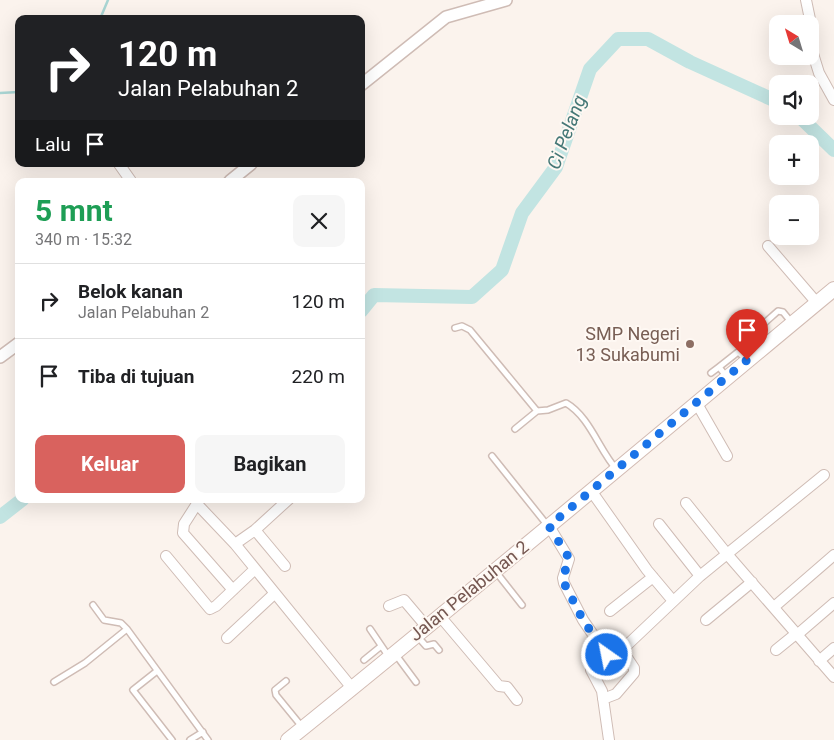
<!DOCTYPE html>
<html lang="id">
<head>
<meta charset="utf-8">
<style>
	:root { --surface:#fff; --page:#f6f6f6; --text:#202124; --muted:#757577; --line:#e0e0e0; --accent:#d9625e }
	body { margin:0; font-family:Roboto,sans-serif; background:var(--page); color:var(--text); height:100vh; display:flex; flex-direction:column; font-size:19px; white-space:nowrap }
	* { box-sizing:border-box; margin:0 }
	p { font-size:16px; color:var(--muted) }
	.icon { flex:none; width:28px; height:28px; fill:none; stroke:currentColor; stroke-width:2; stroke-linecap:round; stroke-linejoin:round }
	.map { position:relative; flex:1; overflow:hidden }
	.drawer { position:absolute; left:15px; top:178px; width:350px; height:325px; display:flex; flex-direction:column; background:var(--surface); border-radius:10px; box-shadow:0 5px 20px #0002 }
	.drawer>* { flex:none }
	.hud { position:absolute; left:15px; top:15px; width:350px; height:152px; border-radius:10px; box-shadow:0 5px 20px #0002; background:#202124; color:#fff; overflow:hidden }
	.needle { width:32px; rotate:322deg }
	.fabs { position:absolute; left:769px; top:15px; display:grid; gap:10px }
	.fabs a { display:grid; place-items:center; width:50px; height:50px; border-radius:10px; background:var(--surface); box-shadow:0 5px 20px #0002; font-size:25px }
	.pin { position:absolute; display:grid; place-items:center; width:42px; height:42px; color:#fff; margin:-51px -21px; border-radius:50% 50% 50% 0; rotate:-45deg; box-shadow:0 0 5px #0007 }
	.pin .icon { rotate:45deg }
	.me { position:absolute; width:55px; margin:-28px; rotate:327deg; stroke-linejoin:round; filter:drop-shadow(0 0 4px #0008) }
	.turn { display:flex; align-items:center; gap:18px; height:105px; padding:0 20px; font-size:22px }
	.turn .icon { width:65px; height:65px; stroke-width:2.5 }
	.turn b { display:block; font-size:35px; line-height:42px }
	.then { display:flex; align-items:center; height:48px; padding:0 20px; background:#0003; gap:10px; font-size:19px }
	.round { display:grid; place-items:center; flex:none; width:52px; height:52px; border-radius:10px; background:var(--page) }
	.overview { display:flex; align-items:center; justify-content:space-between; height:85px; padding:0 20px }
	h1 { font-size:30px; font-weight:700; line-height:38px; color:#1e9e55 }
	.action { display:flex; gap:10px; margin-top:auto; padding:10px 20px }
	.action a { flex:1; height:58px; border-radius:10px; background:var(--accent); color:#fff; font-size:20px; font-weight:700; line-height:58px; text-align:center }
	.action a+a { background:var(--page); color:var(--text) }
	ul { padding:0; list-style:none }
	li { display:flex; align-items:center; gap:15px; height:75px; padding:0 20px; border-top:1px solid var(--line) }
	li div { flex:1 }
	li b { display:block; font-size:19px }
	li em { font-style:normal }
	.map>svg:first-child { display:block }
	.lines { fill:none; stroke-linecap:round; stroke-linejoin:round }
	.stream { stroke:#a9d5d3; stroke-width:2.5 }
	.river { stroke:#c2e4e2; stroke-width:14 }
	.service-casing { stroke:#cfbcb5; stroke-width:8 }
	.minor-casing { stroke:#cfbcb5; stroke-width:12 }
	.tertiary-casing { stroke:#cfbcb5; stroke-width:14 }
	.secondary-casing { stroke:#d2bbb3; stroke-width:16 }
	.service { stroke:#fff; stroke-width:5 }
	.minor { stroke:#fff; stroke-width:10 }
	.tertiary { stroke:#fff; stroke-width:11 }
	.secondary { stroke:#fff; stroke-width:14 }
	.route { stroke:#1a73e8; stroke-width:9; stroke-dasharray:0 16.2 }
	.education-dot { fill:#8d6e63; stroke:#fef8f3; stroke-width:2 }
	.labels { text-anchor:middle; stroke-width:4; stroke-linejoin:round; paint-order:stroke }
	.education-label { font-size:18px; fill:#785e54; stroke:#fef8f3; text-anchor:end }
	.street-label { font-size:18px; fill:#755751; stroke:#fef8f3 }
	.water-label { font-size:19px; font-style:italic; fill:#457877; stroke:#fef8f3 }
</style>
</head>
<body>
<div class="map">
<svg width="834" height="740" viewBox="0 0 834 740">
	<rect width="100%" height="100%" fill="#fbf3ed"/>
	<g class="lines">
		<path class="stream" d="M 100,19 L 108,0
			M 0,93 L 19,92"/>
		<path class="river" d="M 799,116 L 834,150
			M 361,311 L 374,295 L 472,297 L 502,270 L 522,213 L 556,167 L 590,69 L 618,39 L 648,39 L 690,62 L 778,102
			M 0,517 L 23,499"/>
		<defs>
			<path id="service" d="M 455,328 L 462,326 L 470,330 L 537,411
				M 756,352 L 749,342 C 756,329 767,321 778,311 L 783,312 L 792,323
				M 711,373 L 719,367
				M 726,376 L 719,367 L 738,352 L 747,360
				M 515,429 L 537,411 L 548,410 L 566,403 C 590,417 599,450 617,470
				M 492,456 L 548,526
				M 496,572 L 522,605
				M 93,605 L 104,620 L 121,623 L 127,629 L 208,740
				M 370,629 L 389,657
				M 418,637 L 426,646 L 434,644 L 439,650
				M 396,655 L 416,682
				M 364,660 L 380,647
				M 157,671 L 133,690 L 172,740
				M 286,681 L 275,690 L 276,695 L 303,728
				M 54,682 L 85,663 L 127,629
				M 190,740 L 203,732"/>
			<path id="minor" d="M 806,0 L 811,24 L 810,32
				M 810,44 L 819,73 L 834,100
				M 119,164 L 131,181
				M 768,246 L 817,303
				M 696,402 L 727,456
				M 592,492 L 647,570 L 673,601
				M 200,499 L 184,524 L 183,533 L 233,590
				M 289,499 L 255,530 L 235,544 L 352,688
				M 686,503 L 727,554 L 834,677
				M 197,504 L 235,544
				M 659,524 L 700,576
				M 549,526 L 569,559 L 563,578 L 564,583 L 583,620 L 607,655 L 594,664 L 591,670 L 602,691 L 609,740
				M 255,530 L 285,566
				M 166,556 L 210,609 L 216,606 L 255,569
				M 389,606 L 404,600 L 426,626
				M 774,607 L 834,555
				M 610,611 L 653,577
				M 439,615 L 499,686 L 507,687 L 517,700
				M 706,620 L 752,582
				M 798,634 L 834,603
				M 227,638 L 274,594
				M 776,650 L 797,633
				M 819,661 L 834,648
				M 603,699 L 616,694 L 634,673 L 634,668 L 624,653 L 624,648 L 700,576 L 824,475"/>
			<path id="tertiary" d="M 361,85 L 446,17 L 506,0
				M 230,181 L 251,164
				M 0,357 L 19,343"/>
			<path id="secondary" d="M 288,740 C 472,592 652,440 834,289"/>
		</defs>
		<use href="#service" class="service-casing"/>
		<use href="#minor" class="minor-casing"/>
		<use href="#tertiary" class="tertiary-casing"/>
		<use href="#secondary" class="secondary-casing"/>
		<use href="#service" class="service"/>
		<use href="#minor" class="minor"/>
		<use href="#tertiary" class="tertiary"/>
		<use href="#secondary" class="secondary"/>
	</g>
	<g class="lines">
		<path class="route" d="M 607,655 L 583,620 L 564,583 L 563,578 L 569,558 L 549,526 L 747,360"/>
	</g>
	<circle class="education-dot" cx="690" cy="344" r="5"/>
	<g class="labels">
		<g class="education-label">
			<text x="680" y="340">SMP Negeri<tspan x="680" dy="21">13 Sukabumi</tspan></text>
		</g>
		<g class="street-label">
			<text transform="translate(469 591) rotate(-39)" y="6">Jalan Pelabuhan 2</text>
		</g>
		<g class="water-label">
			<text transform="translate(566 132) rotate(-69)" y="7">Ci Pelang</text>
		</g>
	</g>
</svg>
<div class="fabs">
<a><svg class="needle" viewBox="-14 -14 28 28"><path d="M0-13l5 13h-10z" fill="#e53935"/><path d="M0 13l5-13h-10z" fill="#757577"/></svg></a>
<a><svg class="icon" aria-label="sound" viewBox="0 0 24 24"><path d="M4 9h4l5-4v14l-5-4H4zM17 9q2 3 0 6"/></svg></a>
<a>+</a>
<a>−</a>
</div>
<div class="pin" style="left:747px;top:360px;background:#d93025"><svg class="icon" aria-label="arrive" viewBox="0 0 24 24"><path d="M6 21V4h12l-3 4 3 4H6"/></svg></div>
<svg class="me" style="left:607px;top:655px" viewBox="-20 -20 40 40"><circle r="17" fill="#1a73e8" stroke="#fff" stroke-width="3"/><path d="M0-11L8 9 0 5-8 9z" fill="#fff"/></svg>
<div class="hud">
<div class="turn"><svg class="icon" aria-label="right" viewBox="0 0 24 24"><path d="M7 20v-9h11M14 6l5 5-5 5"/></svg><div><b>120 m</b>Jalan Pelabuhan 2</div></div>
<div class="then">Lalu<svg class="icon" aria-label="arrive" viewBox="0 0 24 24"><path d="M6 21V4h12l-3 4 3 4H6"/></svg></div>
</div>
<section class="drawer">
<div class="overview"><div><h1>5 mnt</h1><p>340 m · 15:32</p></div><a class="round"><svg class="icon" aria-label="close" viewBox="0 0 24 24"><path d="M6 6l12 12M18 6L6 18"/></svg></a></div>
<ul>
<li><svg class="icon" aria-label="right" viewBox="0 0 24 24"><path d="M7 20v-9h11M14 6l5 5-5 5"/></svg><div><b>Belok kanan</b><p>Jalan Pelabuhan 2</p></div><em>120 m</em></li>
<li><svg class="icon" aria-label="arrive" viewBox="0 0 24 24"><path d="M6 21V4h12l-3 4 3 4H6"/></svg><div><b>Tiba di tujuan</b></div><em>220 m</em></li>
</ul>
<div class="action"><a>Keluar</a><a>Bagikan</a></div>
</section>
</div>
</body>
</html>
